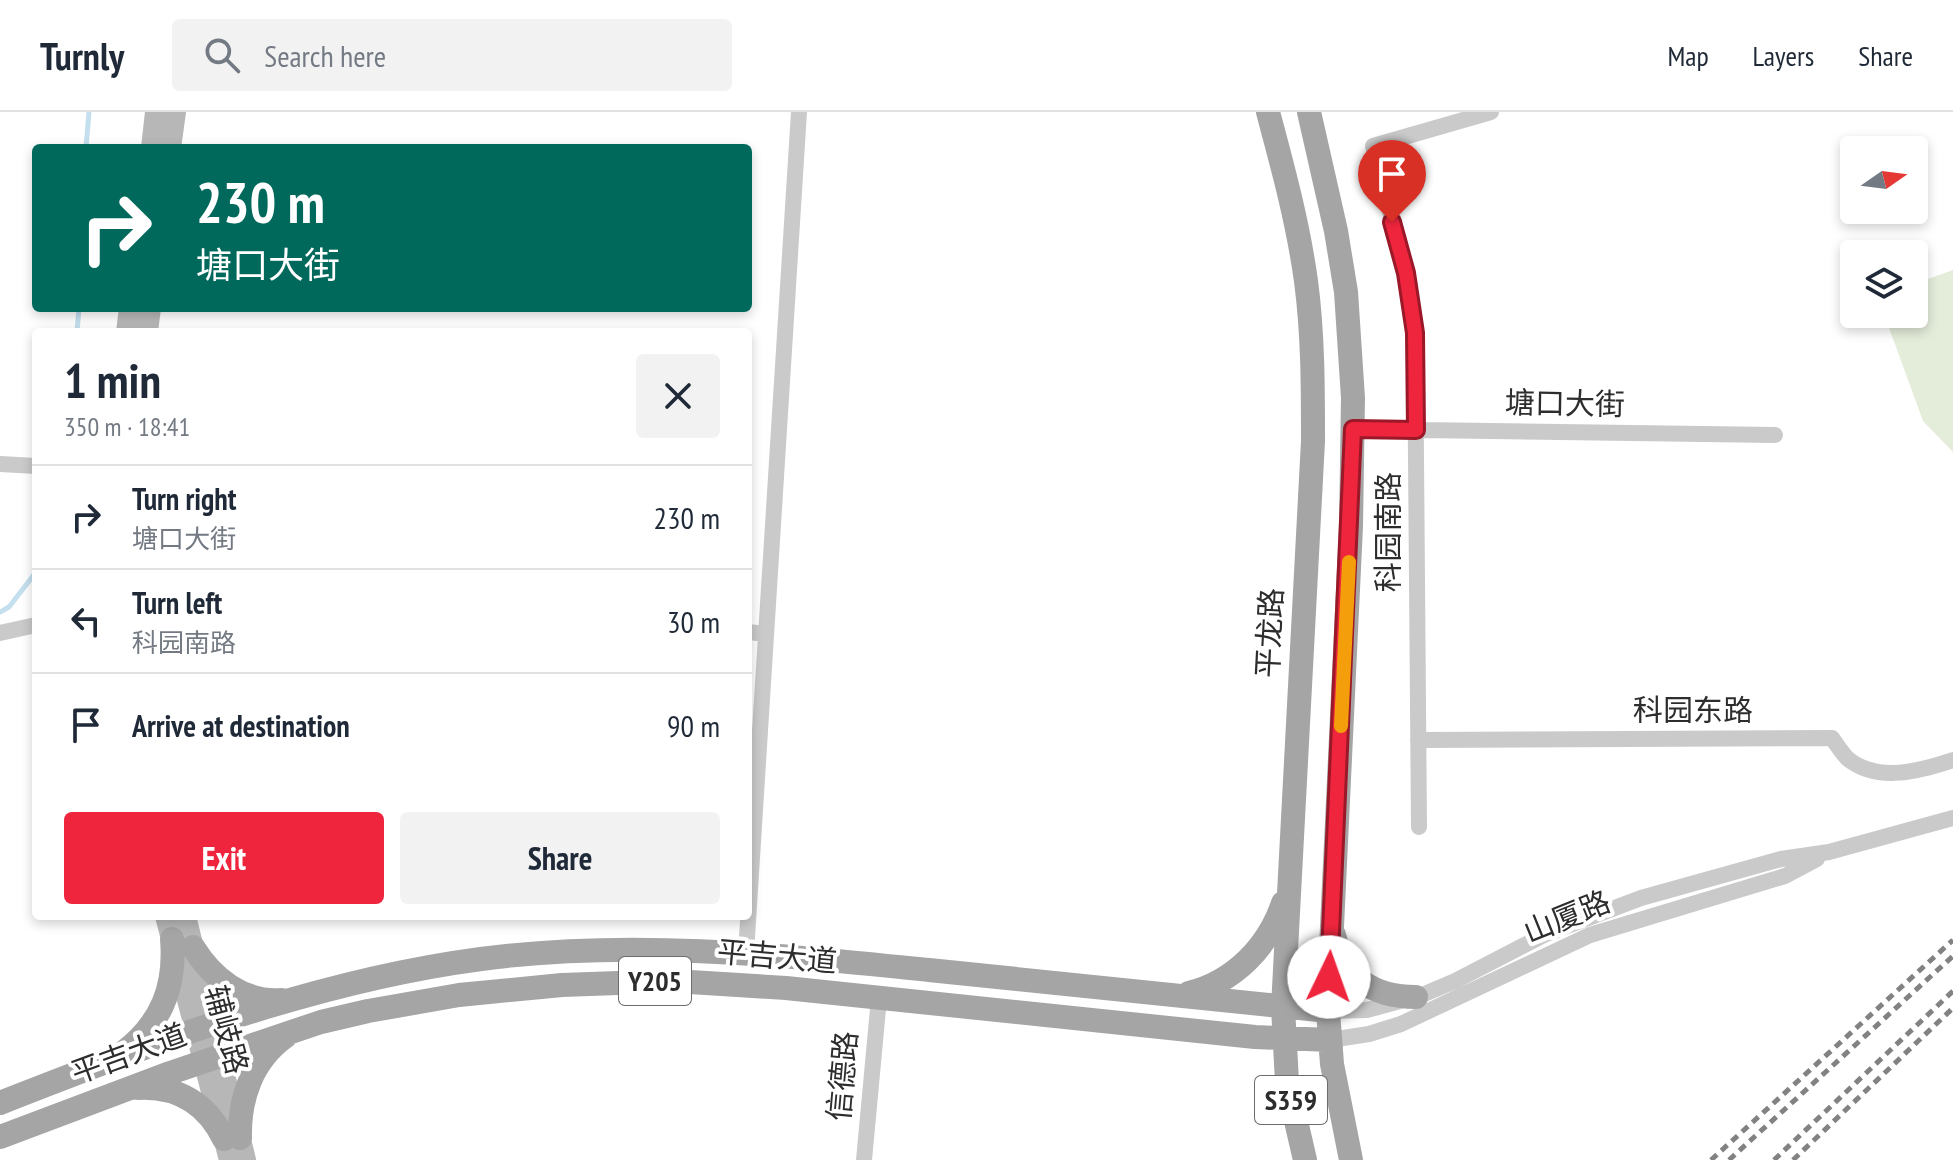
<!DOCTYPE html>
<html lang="en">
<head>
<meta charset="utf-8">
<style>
	:root { --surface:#fff; --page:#f2f2f3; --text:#1f2937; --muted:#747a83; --line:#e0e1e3; --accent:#ee253d }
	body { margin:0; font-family:"PT Sans Narrow","Noto Sans SC",sans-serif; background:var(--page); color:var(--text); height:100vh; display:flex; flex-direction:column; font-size:30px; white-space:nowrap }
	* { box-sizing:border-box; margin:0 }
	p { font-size:26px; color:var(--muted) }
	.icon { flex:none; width:44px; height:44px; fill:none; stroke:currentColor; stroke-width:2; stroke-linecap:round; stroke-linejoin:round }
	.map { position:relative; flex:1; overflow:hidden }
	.sheet { position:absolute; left:32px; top:216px; width:720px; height:592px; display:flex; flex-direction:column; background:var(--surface); border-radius:8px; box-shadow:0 4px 12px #0003 }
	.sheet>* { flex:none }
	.guide { position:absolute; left:32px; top:32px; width:720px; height:168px; border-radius:8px; box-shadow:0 4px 12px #0003; background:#00695c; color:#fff; overflow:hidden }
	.needle { width:52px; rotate:76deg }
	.tools { position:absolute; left:1840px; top:24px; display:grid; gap:16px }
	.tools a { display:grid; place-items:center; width:88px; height:88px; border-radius:8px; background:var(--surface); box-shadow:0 4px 12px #0003; font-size:40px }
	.pin { position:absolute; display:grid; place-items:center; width:68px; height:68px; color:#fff; margin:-82px -34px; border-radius:50% 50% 50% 0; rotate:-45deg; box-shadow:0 0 8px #0007 }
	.pin .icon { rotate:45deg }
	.me { position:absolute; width:88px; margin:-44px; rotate:3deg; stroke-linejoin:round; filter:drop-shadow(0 0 6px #0008) }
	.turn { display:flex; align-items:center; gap:28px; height:168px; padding:0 32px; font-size:36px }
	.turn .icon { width:104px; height:104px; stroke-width:2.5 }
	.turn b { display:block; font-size:56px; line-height:68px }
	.round { display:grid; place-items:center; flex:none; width:84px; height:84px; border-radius:8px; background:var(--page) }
	.head { display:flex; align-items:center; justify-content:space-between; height:136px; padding:0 32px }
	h1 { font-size:48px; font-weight:700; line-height:60px }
	.cta { display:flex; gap:16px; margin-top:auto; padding:16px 32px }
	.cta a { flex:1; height:92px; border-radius:8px; background:var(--accent); color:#fff; font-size:32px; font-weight:700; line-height:92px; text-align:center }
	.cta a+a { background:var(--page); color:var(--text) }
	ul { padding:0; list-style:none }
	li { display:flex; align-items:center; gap:24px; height:104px; padding:0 32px; border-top:2px solid var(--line) }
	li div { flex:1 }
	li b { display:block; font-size:30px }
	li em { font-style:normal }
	header { display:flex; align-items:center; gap:48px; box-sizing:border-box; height:112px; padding:0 40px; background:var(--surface); border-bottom:2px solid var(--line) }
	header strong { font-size:38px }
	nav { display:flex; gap:44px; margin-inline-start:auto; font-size:28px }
	.search { width:560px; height:72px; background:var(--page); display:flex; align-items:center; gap:20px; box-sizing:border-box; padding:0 28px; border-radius:8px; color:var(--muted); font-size:30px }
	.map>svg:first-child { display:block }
	.green { fill:#e4ecda }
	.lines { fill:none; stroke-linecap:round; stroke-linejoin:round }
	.stream { stroke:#c4dfed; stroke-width:5 }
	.street { stroke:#cacaca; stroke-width:16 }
	.secondary { stroke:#b7b7b7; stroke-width:22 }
	.primary { stroke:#a5a5a5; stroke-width:24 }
	.rail { stroke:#828282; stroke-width:5; stroke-dasharray:8 6; stroke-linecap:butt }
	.route-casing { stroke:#9b1828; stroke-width:20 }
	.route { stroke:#ee253d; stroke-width:14 }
	.slow { stroke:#f59e0b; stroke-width:14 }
	.labels { text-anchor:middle; stroke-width:8; stroke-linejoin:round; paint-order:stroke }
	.shield { fill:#fff; stroke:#6c6c6c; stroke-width:2 }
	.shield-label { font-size:28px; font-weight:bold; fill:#2d2d2d }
	.street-label { font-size:30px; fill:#2d2d2d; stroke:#fff }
</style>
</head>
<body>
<header>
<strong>Turnly</strong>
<div class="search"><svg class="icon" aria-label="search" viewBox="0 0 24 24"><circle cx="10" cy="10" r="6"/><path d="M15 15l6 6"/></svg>Search here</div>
<nav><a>Map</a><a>Layers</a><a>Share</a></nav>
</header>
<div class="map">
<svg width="1953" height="1048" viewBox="0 0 1953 1048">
	<rect width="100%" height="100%" fill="#fff"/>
	<path class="green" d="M 1953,158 L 1953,340 L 1923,309 L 1884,202 L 1914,202 L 1914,172 Z"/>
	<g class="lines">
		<path class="stream" d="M 86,36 L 89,0
			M 77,220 L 79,196
			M 0,500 L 9,495 L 36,460"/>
		<path class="street" d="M 1353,317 L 1775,323
			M 0,352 L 36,354
			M 748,520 L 766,522
			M 0,521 L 36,513
			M 1418,628 L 1832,626 C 1837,633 1842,641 1848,647 C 1878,671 1920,659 1953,648
			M 1419,715 L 1415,221 L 1406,161 L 1373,34 L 1491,0
			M 746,841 L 799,0
			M 1328,899 L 1367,898 L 1422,883 L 1455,869 L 1546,822 L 1641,786 L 1781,747 L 1829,740 L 1953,706
			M 1330,928 L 1369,922 L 1401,912 L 1590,823 L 1785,764 L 1817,747
			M 864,1048 L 879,886"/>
		<path class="secondary" d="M 152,36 L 156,0
			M 170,36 L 175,0
			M 127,220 L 130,196
			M 147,220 L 150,196
			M 166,804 L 230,1048
			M 185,804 L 245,1048"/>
		<path class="primary" d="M 1268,0 C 1283,56 1298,111 1306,169 C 1313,222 1313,275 1313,329 L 1283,895 L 1287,970 L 1305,1048
			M 1309,0 L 1336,119 L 1346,180 L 1353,286 L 1351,414 L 1328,899 L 1332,952 L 1351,1048
			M 1334,823 C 1344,866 1373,885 1416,885
			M 193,835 C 212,866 243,891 282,888
			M 1189,881 C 1234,870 1268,835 1283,791
			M 124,940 C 162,911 176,874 172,827
			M 138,976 C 178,974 207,992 224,1027
			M 0,991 C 156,930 314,869 481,847 C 630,827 781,843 929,858 C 1062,872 1195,886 1328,899
			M 0,1025 L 170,961 L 321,910 L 368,899 L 459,883 L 562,873 L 674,869 L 786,876 L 1255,925 L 1330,928
			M 240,1026 C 239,986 252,948 286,924"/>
		<path class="rail" d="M 1711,1048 L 1953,828
			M 1729,1048 L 1953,844
			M 1774,1048 L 1953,879
			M 1793,1048 L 1953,896"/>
	</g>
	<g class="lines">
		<defs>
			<path id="route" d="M 1329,865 L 1353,317 L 1416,318 L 1415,221 L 1406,161 L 1392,110"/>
		</defs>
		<use href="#route" class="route-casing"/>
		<use href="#route" class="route"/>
		<path class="slow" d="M 1341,614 L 1349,450"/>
	</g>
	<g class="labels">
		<g class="shield">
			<rect x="619" y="845" width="72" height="48" rx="6"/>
			<rect x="1255" y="964" width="72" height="48" rx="6"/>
		</g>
		<g class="shield-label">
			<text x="655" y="879">Y205</text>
			<text x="1291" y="998">S359</text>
		</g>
		<g class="street-label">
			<text transform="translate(1565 292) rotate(1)" y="10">塘口大街</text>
			<text transform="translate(1389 420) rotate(-90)" y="10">科园南路</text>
			<text transform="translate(1270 521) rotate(-87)" y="10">平龙路</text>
			<text x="1693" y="609">科园东路</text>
			<text transform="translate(1567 805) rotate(-22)" y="10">山厦路</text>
			<text transform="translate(777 845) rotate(5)" y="10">平吉大道</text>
			<text transform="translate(226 918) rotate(75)" y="10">辅岐路</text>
			<text transform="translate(129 942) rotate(-20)" y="10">平吉大道</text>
			<text transform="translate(843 964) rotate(-85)" y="10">信德路</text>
		</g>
	</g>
</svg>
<div class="tools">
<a><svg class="needle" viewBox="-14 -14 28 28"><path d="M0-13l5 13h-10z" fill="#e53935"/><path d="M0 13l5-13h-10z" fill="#747a83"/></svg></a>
<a><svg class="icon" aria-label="layers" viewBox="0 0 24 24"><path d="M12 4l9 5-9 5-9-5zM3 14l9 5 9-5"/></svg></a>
</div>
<div class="pin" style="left:1392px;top:110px;background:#d93025"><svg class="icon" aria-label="arrive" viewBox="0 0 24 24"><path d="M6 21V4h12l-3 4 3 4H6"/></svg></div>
<svg class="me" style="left:1329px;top:865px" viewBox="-20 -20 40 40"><circle r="19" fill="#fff"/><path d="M0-13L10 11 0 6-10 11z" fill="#ee253d"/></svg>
<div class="guide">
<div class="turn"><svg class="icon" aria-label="right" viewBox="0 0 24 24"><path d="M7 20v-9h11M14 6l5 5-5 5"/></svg><div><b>230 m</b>塘口大街</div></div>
</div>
<section class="sheet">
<div class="head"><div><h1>1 min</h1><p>350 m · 18:41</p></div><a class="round"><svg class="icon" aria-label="close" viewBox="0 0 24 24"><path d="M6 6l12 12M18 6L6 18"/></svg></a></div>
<ul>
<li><svg class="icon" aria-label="right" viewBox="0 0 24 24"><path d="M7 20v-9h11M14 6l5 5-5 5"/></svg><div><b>Turn right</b><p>塘口大街</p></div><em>230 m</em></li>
<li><svg class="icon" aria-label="left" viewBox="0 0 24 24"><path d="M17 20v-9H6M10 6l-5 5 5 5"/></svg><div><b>Turn left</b><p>科园南路</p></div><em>30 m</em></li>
<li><svg class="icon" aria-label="arrive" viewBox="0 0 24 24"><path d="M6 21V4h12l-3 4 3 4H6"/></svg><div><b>Arrive at destination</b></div><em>90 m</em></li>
</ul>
<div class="cta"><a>Exit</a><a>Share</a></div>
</section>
</div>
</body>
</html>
